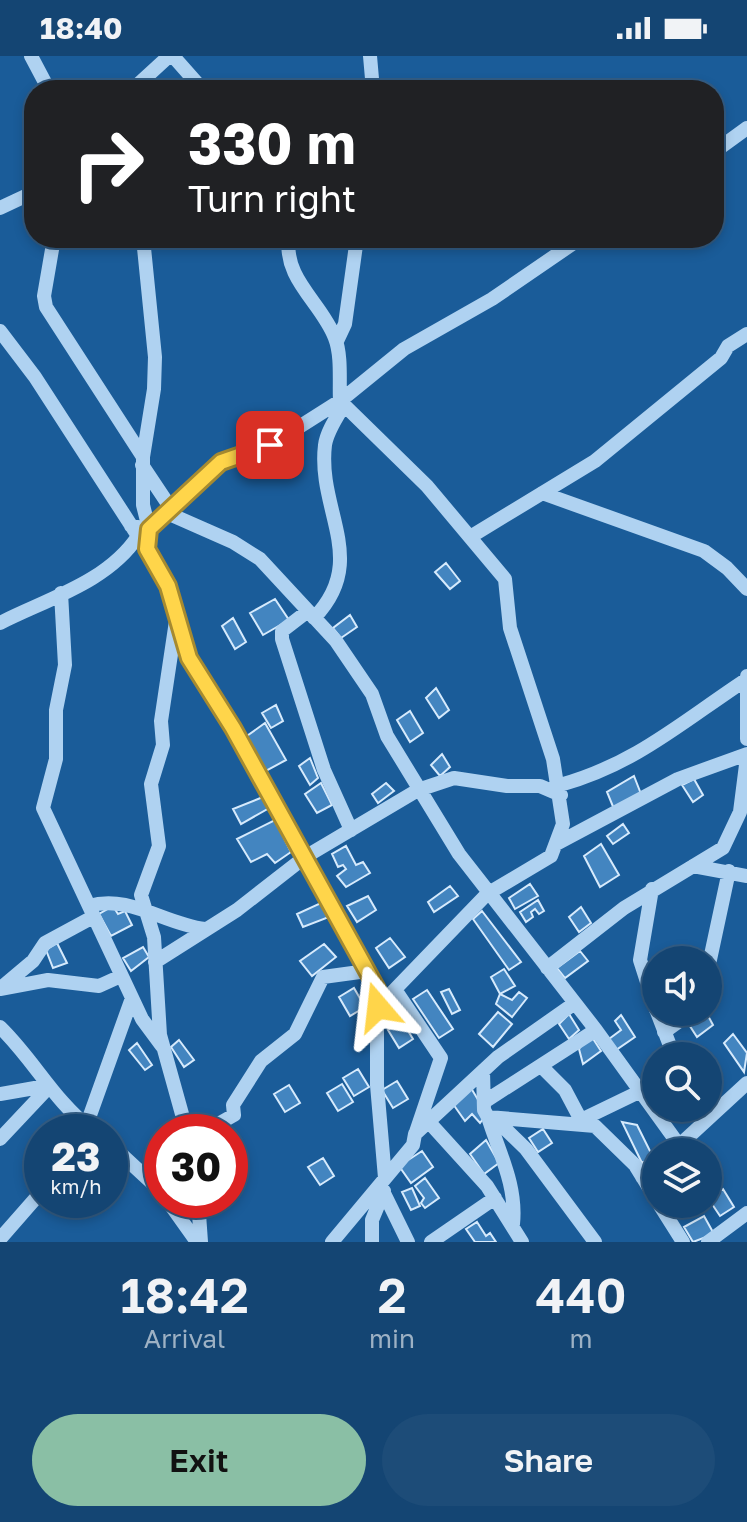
<!DOCTYPE html>
<html lang="en">
<head>
<meta charset="utf-8">
<style>
	:root { --surface:#144573; --page:#1d4c78; --text:#f1f3f6; --muted:#9db1c4; --line:#335d85; --accent:#8abfa5 }
	body { margin:0; font-family:"Golos Text",sans-serif; background:var(--page); color:var(--text); height:100vh; display:flex; flex-direction:column; font-size:30px; white-space:nowrap }
	* { box-sizing:border-box; margin:0 }
	p { font-size:26px; color:var(--muted) }
	.icon { flex:none; width:44px; height:44px; fill:none; stroke:currentColor; stroke-width:2; stroke-linecap:round; stroke-linejoin:round }
	.map { position:relative; height:1186px; overflow:hidden }
	.panel { display:flex; flex-direction:column; background:var(--surface); flex:1 }
	.panel>* { flex:none }
	.guide { position:absolute; left:24px; top:24px; width:700px; height:168px; border-radius:32px; box-shadow:0 4px 12px #0003,0 0 0 2px var(--line); background:#202124; color:#fff; overflow:hidden }
	.buttons { position:absolute; left:642px; top:890px; display:grid; gap:16px }
	.buttons a { display:grid; place-items:center; width:80px; height:80px; border-radius:50%; background:var(--surface); box-shadow:0 4px 12px #0003,0 0 0 2px var(--line); font-size:40px }
	.speed { position:absolute; left:24px; top:1058px; display:flex; gap:16px; font-size:40px; font-weight:700; text-align:center }
	.speed>* { display:grid; place-content:center; width:104px; height:104px; border-radius:50%; background:var(--surface); box-shadow:0 4px 12px #0003,0 0 0 2px var(--line); line-height:1 }
	.speed small { font-size:20px; font-weight:400 }
	.speed .limit { border:12px solid #d22; background:#fff; color:#111 }
	.pin { position:absolute; display:grid; place-items:center; width:68px; height:68px; color:#fff; margin:-34px; border-radius:16px; box-shadow:0 4px 12px #0006 }
	.me { position:absolute; width:88px; margin:-44px; rotate:343deg; stroke-linejoin:round; filter:drop-shadow(0 0 6px #0008) }
	.turn { display:flex; align-items:center; gap:28px; height:168px; padding:0 32px; font-size:36px }
	.turn .icon { width:104px; height:104px; stroke-width:2.5 }
	.turn b { display:block; font-size:56px; line-height:68px }
	.eta { display:flex; justify-content:space-evenly; align-items:center; height:136px; text-align:center }
	.eta b { font-size:48px; font-weight:600; line-height:56px }
	.cta { display:flex; gap:16px; margin-top:auto; padding:16px 32px }
	.cta a { flex:1; height:92px; border-radius:48px; background:var(--accent); color:#111; font-size:32px; font-weight:600; line-height:92px; text-align:center }
	.cta a+a { background:var(--page); color:var(--text) }
	.status { display:flex; justify-content:space-between; align-items:center; height:56px; padding:0 40px; background:var(--surface); direction:ltr }
	.status svg { height:22px; fill:currentColor }
	.map>svg:first-child { display:block }
	.building { fill:#4385c0; stroke:#d6eafc; stroke-width:2 }
	.lines { fill:none; stroke-linecap:round; stroke-linejoin:round }
	.minor { stroke:#afd2f1; stroke-width:14 }
	.route-casing { stroke:#a68a30; stroke-width:20 }
	.route { stroke:#ffd54a; stroke-width:14 }
</style>
</head>
<body>
<div class="status"><b>18:40</b><svg viewBox="0 0 49 12"><path d="M0 12V9h3v3zM5 12V6h3v6zM10 12V3h3v9zM15 12V0h3v12zM26 1h20v11H26zM47 4h2v5h-2z"/></svg></div>
<div class="map">
<svg width="747" height="1186" viewBox="0 0 747 1186">
	<rect width="100%" height="100%" fill="#1a5c99"/>
	<path class="building" d="M 446,507 L 460,525 L 450,533 L 435,516 Z
		M 275,543 L 289,564 L 263,579 L 250,557 Z
		M 350,559 L 357,571 L 341,582 L 333,572 Z
		M 233,562 L 246,586 L 235,593 L 222,570 Z
		M 436,632 L 449,654 L 439,662 L 426,642 Z
		M 276,649 L 283,665 L 271,672 L 262,657 Z
		M 410,655 L 423,677 L 410,686 L 397,664 Z
		M 265,667 L 286,704 L 264,716 L 244,682 Z
		M 442,698 L 450,711 L 440,720 L 431,709 Z
		M 310,702 L 318,722 L 310,729 L 299,710 Z
		M 634,720 L 641,738 L 614,753 L 607,736 Z
		M 694,723 L 703,739 L 693,746 L 682,729 Z
		M 321,727 L 332,749 L 317,757 L 305,738 Z
		M 386,727 L 394,735 L 378,747 L 372,738 Z
		M 263,741 L 271,751 L 241,768 L 233,753 Z
		M 275,764 L 291,796 L 275,807 L 267,798 L 251,806 L 237,783 Z
		M 623,768 L 629,777 L 613,788 L 607,780 Z
		M 601,788 L 619,819 L 600,831 L 584,800 Z
		M 346,790 L 356,809 L 363,806 L 370,817 L 346,831 L 337,820 L 346,813 L 343,809 L 338,811 L 332,798 Z
		M 530,828 L 538,840 L 515,853 L 509,842 Z
		M 450,830 L 458,840 L 434,856 L 428,846 Z
		M 368,840 L 376,854 L 357,866 L 347,850 Z
		M 538,844 L 544,855 L 539,858 L 535,853 L 531,856 L 533,861 L 526,866 L 520,856 Z
		M 323,846 L 329,861 L 303,871 L 297,858 Z
		M 113,850 L 118,858 L 125,855 L 132,869 L 111,880 L 99,858 Z
		M 581,851 L 591,867 L 579,876 L 569,861 Z
		M 482,855 L 521,906 L 509,914 L 473,863 Z
		M 390,882 L 405,901 L 389,912 L 376,892 Z
		M 57,887 L 67,907 L 53,912 L 46,894 Z
		M 324,888 L 336,901 L 312,920 L 300,905 Z
		M 143,891 L 149,901 L 131,915 L 123,902 Z
		M 580,895 L 588,905 L 565,922 L 557,912 Z
		M 504,913 L 515,930 L 500,938 L 491,921 Z
		M 354,932 L 365,951 L 350,960 L 339,941 Z
		M 449,933 L 460,954 L 452,958 L 441,936 Z
		M 427,934 L 453,973 L 439,982 L 413,943 Z
		M 519,936 L 527,942 L 512,961 L 496,948 L 500,938 L 512,944 Z
		M 498,956 L 512,968 L 493,991 L 479,978 Z
		M 698,956 L 706,956 L 713,969 L 697,981 L 686,964 Z
		M 569,958 L 579,974 L 569,983 L 559,968 Z
		M 621,959 L 635,981 L 616,994 L 609,983 L 621,974 L 615,965 Z
		M 402,965 L 413,983 L 399,992 L 388,974 Z
		M 590,978 L 601,995 L 583,1008 L 579,993 Z
		M 733,978 L 747,997 L 744,1016 L 724,987 Z
		M 179,984 L 194,1004 L 184,1011 L 171,991 Z
		M 137,987 L 152,1009 L 145,1014 L 129,994 Z
		M 358,1013 L 369,1031 L 354,1040 L 343,1022 Z
		M 397,1025 L 408,1043 L 393,1052 L 382,1034 Z
		M 342,1028 L 353,1046 L 338,1055 L 327,1037 Z
		M 289,1029 L 300,1047 L 285,1056 L 274,1038 Z
		M 471,1032 L 480,1047 L 483,1063 L 480,1067 L 472,1058 L 465,1065 L 453,1048 Z
		M 622,1066 L 637,1069 L 653,1101 L 642,1107 Z
		M 543,1073 L 552,1087 L 538,1096 L 529,1082 Z
		M 486,1084 L 499,1107 L 484,1118 L 470,1098 Z
		M 422,1095 L 433,1111 L 411,1127 L 399,1110 Z
		M 323,1102 L 334,1120 L 320,1129 L 308,1111 Z
		M 425,1122 L 439,1142 L 425,1152 L 421,1147 L 424,1142 L 415,1130 Z
		M 412,1132 L 420,1150 L 411,1154 L 402,1136 Z
		M 723,1133 L 734,1151 L 720,1160 L 708,1142 Z
		M 704,1160 L 714,1178 L 693,1186 L 684,1171 Z
		M 477,1166 L 486,1180 L 490,1177 L 496,1186 L 475,1186 L 466,1173 Z"/>
	<g class="lines">
		<path class="minor" d="M 31,0 L 49,34
			M 173,0 L 203,34
			M 370,0 L 373,34
			M 132,34 L 169,0
			M 714,96 L 747,72
			M 0,152 L 34,136
			M 54,182 L 44,240 L 46,251 L 143,401
			M 143,182 L 155,301 L 154,333 L 143,401 L 143,449 L 149,473 L 147,493 L 168,530 L 176,565 L 161,665 L 163,689 L 151,728 L 159,790 L 141,839 L 154,881 L 160,979 L 187,1076
			M 289,182 C 283,223 322,247 335,282 C 342,300 339,326 340,345 L 427,430 L 505,523 L 510,572 L 553,703 L 563,768 L 551,800 L 487,838 L 378,951
			M 0,275 L 35,321 L 136,477
			M 337,285 L 345,268 L 357,182
			M 142,409 L 170,451
			M 542,437 L 704,495 L 727,512 L 747,533
			M 165,456 L 233,486 L 260,503 L 336,585 L 372,638 L 387,680 L 459,798 L 596,974 L 679,1089
			M 131,470 L 149,473 L 221,406 L 277,385 L 340,345 L 404,293 L 492,243 L 581,182
			M 470,481 L 595,405 L 721,302 L 728,290 L 747,278
			M 61,537 L 65,609 L 56,654 L 56,703 L 43,752 L 142,963 L 162,990
			M 308,555 L 282,575 L 282,583 L 324,714 L 351,774
			M 314,562 C 370,504 317,455 325,389 C 327,375 337,361 344,349
			M 0,567 C 47,543 108,526 138,480
			M 180,575 L 202,626 L 233,672 L 377,933 L 377,1029 L 385,1122
			M 747,620 L 747,683
			M 560,729 C 636,708 683,665 747,623
			M 556,788 L 678,723 L 747,698
			M 693,810 L 747,820
			M 652,833 L 640,904 L 656,954
			M 89,850 C 129,838 164,868 205,873
			M 155,906 L 237,854 L 305,801 L 418,734 L 454,722 L 507,730 L 540,730 L 561,739
			M 547,912 L 624,852 L 723,792 L 740,756 L 747,701
			M 708,913 L 729,815
			M 3,930 L 33,905 L 45,887 L 93,861
			M 0,933 L 48,924 L 99,930 L 121,920
			M 396,935 L 441,1002 L 416,1076
			M 657,956 L 674,1000
			M 0,971 C 34,1004 54,1045 92,1074
			M 664,976 L 692,956
			M 541,1010 L 565,1034 L 583,1068
			M 483,1015 L 484,1054 L 488,1061 L 595,1070 L 635,1109 L 656,1143
			M 0,1038 L 46,1030
			M 484,1046 L 596,974
			M 488,1061 C 499,1097 517,1129 513,1168
			M 495,1063 L 526,1093 L 595,1186
			M 581,1064 L 639,1036
			M 428,1065 L 487,1130 L 522,1186
			M 84,1076 L 132,942
			M 204,1076 L 234,1059 L 233,1049 L 261,1005 L 295,978 L 323,921 L 367,915
			M 0,1083 L 48,1032
			M 110,1088 L 162,1136
			M 672,1096 L 747,1027
			M 642,1121 L 656,1109
			M 380,1129 L 408,1186
			M 167,1144 L 197,1186
			M 198,1144 L 201,1186
			M 659,1148 L 683,1186
			M 0,1183 L 42,1135
			M 332,1186 L 413,1089 L 415,1078 L 498,1001 L 575,947
			M 372,1186 L 372,1164 L 384,1135
			M 431,1186 L 495,1142
			M 708,1186 L 747,1157"/>
	</g>
	<g class="lines">
		<defs>
			<path id="route" d="M 270,389 L 221,406 L 149,473 L 147,493 L 168,530 L 189,602 L 233,672 L 377,933 L 378,951"/>
		</defs>
		<use href="#route" class="route-casing"/>
		<use href="#route" class="route"/>
	</g>
</svg>
<div class="buttons">
<a><svg class="icon" aria-label="sound" viewBox="0 0 24 24"><path d="M4 9h4l5-4v14l-5-4H4zM17 9q2 3 0 6"/></svg></a>
<a><svg class="icon" aria-label="search" viewBox="0 0 24 24"><circle cx="10" cy="10" r="6"/><path d="M15 15l6 6"/></svg></a>
<a><svg class="icon" aria-label="layers" viewBox="0 0 24 24"><path d="M12 4l9 5-9 5-9-5zM3 14l9 5 9-5"/></svg></a>
</div>
<div class="speed"><div>23<small>km/h</small></div><div class="limit">30</div></div>
<div class="pin" style="left:270px;top:389px;background:#d93025"><svg class="icon" aria-label="arrive" viewBox="0 0 24 24"><path d="M6 21V4h12l-3 4 3 4H6"/></svg></div>
<svg class="me" style="left:378px;top:951px" viewBox="-20 -20 40 40"><path d="M0-17L14 15 0 8-14 15z" fill="#ffd54a" stroke="#fff" stroke-width="4"/></svg>
<div class="guide">
<div class="turn"><svg class="icon" aria-label="right" viewBox="0 0 24 24"><path d="M7 20v-9h11M14 6l5 5-5 5"/></svg><div><b>330 m</b>Turn right</div></div>
</div>
</div>
<section class="panel">
<div class="eta">
<div><b>18:42</b><p>Arrival</p></div>
<div><b>2</b><p>min</p></div>
<div><b>440</b><p>m</p></div>
</div>
<div class="cta"><a>Exit</a><a>Share</a></div>
</section>
</body>
</html>
